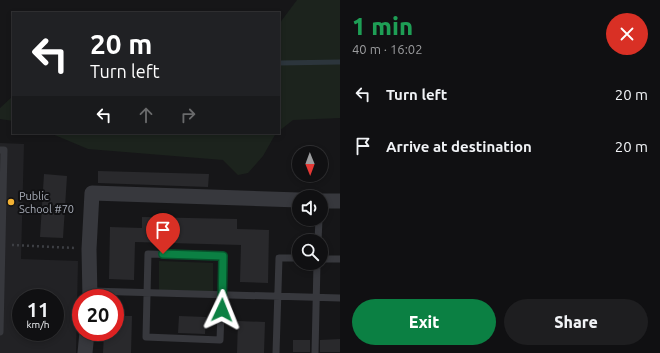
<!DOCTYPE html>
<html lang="en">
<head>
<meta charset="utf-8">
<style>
	:root { --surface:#101012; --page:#1e1e20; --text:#f1f3f6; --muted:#9c9d9f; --line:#303032; --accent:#0b8043 }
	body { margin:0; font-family:Ubuntu,sans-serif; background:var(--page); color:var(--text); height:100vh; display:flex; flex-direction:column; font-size:15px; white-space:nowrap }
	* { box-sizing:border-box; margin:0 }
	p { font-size:13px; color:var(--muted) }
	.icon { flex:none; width:22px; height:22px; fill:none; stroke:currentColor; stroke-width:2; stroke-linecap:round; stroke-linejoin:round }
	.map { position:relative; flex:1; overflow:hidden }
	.sheet { display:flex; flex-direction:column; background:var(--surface); width:320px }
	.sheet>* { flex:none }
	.top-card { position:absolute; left:12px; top:12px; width:268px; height:122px; border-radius:0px; box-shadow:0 2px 6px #0003,0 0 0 1px var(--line); background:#202124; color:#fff; overflow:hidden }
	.needle { width:26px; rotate:179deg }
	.tools { position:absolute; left:292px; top:146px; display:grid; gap:8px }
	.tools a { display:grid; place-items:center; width:36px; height:36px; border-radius:50%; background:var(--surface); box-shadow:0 2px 6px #0003,0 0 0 1px var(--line); font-size:20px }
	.speed { position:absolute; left:12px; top:289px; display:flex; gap:8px; font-size:20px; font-weight:700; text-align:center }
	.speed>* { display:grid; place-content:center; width:52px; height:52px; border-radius:50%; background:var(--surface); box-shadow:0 2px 6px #0003,0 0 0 1px var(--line); line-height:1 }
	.speed small { font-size:10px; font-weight:400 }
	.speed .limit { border:6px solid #d22; background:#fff; color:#111 }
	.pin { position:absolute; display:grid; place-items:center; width:34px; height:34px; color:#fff; margin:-41px -17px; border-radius:50% 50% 50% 0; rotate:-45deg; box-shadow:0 0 4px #0007 }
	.pin .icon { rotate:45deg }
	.me { position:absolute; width:44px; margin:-22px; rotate:2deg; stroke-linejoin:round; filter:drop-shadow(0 0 3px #0008) }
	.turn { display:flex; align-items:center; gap:14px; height:84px; padding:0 12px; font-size:18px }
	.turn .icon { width:52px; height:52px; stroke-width:2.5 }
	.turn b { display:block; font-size:28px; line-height:34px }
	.lanes { display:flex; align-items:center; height:38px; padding:0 12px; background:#0003; justify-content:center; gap:20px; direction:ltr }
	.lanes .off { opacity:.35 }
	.round { display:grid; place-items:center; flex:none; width:42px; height:42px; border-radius:21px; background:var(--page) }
	.overview { display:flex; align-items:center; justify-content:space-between; height:68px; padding:0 12px }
	h1 { font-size:24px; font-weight:800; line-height:30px; color:#1e9e55 }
	.button { display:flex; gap:8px; margin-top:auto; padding:8px 12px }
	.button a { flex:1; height:46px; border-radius:24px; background:var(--accent); color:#fff; font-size:16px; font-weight:800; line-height:46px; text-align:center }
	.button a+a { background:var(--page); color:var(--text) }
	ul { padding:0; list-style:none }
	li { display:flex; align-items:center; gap:12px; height:52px; padding:0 12px }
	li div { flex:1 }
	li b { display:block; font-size:15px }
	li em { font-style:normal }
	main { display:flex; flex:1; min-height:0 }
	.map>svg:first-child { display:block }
	.built { fill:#222225; fill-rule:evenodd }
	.green { fill:#1c231d }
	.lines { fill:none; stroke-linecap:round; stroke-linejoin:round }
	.stream { stroke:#2c353c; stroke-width:5 }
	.building { fill:#29292c }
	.path { stroke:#3d3f44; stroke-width:2.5; stroke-dasharray:2 3; stroke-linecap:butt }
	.service { stroke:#37383d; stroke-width:7 }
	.minor { stroke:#37383d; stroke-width:15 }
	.route-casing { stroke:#07532c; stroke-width:10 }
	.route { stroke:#0b8043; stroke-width:7 }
	.poi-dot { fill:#f2b134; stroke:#111113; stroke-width:1.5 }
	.labels { text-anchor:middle; stroke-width:4; stroke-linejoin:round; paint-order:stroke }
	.poi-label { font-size:11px; fill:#a8adb8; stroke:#111113; text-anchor:start }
</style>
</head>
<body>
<main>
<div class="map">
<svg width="340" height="353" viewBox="0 0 340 353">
	<rect width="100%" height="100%" fill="#161618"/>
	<path class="built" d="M 0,143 L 24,144 L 21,259 L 78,261 L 76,353 L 0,353 ZM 21,298 L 55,298 L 55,332 L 21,332 Z"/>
	<path class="green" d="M 297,0 L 340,0 L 340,118 L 293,120 L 279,131 L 279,24 Z
		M 13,96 L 13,121 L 0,119 L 0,108 Z
		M 50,133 L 276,133 L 263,156 L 248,173 L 238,175 L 223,160 L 88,149 Z
		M 159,261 L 213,263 L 213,292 L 159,290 Z"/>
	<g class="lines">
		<path class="stream" d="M 279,63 L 340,62"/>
	</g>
	<path class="building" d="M 98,171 L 209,174 L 208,187 L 98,183 Z
		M 44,174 L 67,176 L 63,238 L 40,237 Z
		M 142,217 L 237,219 L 237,229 L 269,230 L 268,283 L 240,282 L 241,245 L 135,242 L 134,280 L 109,279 L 110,227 L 142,228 Z
		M 115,316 L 132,316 L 131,353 L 103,353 L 104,332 L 115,332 Z
		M 179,316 L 206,317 L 205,334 L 178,333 Z
		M 238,321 L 265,322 L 264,353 L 237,353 Z
		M 340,339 L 340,352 L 320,352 L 320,340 Z
		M 293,340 L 310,340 L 310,352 L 293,352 Z"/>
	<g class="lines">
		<path class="path" d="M 12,245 L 75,248"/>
		<path class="service" d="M 0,150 L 4,150 L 0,332
			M 318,241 L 319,219
			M 148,254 L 223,256 L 220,340 L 146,337 Z
			M 321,259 L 340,259
			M 90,291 L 340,298
			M 276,353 L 279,258 L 299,258
			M 315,353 L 317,263"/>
		<path class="minor" d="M 321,201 L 340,201
			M 90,298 L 89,249 L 92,193 L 299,200
			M 85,353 L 87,332"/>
	</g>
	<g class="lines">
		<defs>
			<path id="route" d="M 163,254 L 223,256 L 222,310"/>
		</defs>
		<use href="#route" class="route-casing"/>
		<use href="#route" class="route"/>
	</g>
	<circle class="poi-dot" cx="11" cy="202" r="4"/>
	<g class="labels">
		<g class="poi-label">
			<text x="19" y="200">Public<tspan x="19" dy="13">School #70</tspan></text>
		</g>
	</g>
</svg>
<div class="tools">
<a><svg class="needle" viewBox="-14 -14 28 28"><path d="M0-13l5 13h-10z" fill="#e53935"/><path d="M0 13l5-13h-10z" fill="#9c9d9f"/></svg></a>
<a><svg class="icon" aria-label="sound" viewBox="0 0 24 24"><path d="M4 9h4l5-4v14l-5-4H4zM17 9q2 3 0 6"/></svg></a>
<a><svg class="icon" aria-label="search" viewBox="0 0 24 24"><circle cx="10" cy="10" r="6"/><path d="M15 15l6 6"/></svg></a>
</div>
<div class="speed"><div>11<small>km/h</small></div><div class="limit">20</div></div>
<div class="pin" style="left:163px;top:254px;background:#d93025"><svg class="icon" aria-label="arrive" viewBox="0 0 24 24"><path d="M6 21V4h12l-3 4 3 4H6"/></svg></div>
<svg class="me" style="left:222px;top:310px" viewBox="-20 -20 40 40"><path d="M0-17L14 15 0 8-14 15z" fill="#0b8043" stroke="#fff" stroke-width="4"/></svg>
<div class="top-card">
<div class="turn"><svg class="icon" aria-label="left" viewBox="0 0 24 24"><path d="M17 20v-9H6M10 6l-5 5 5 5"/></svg><div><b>20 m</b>Turn left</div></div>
<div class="lanes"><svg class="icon" aria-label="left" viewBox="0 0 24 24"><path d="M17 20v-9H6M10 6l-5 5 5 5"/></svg><svg class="icon off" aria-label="ahead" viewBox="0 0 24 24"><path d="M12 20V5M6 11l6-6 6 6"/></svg><svg class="icon off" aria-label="right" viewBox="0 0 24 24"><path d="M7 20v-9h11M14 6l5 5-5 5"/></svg></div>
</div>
</div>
<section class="sheet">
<div class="overview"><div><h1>1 min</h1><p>40 m · 16:02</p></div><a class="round" style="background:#d93025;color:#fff"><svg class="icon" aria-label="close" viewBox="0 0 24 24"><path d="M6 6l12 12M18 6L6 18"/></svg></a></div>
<ul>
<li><svg class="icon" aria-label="left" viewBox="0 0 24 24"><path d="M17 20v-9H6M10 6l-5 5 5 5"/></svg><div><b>Turn left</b></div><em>20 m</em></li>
<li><svg class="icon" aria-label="arrive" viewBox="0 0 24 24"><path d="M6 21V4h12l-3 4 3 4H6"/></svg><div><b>Arrive at destination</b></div><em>20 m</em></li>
</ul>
<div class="button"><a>Exit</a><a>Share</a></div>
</section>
</main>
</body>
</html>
